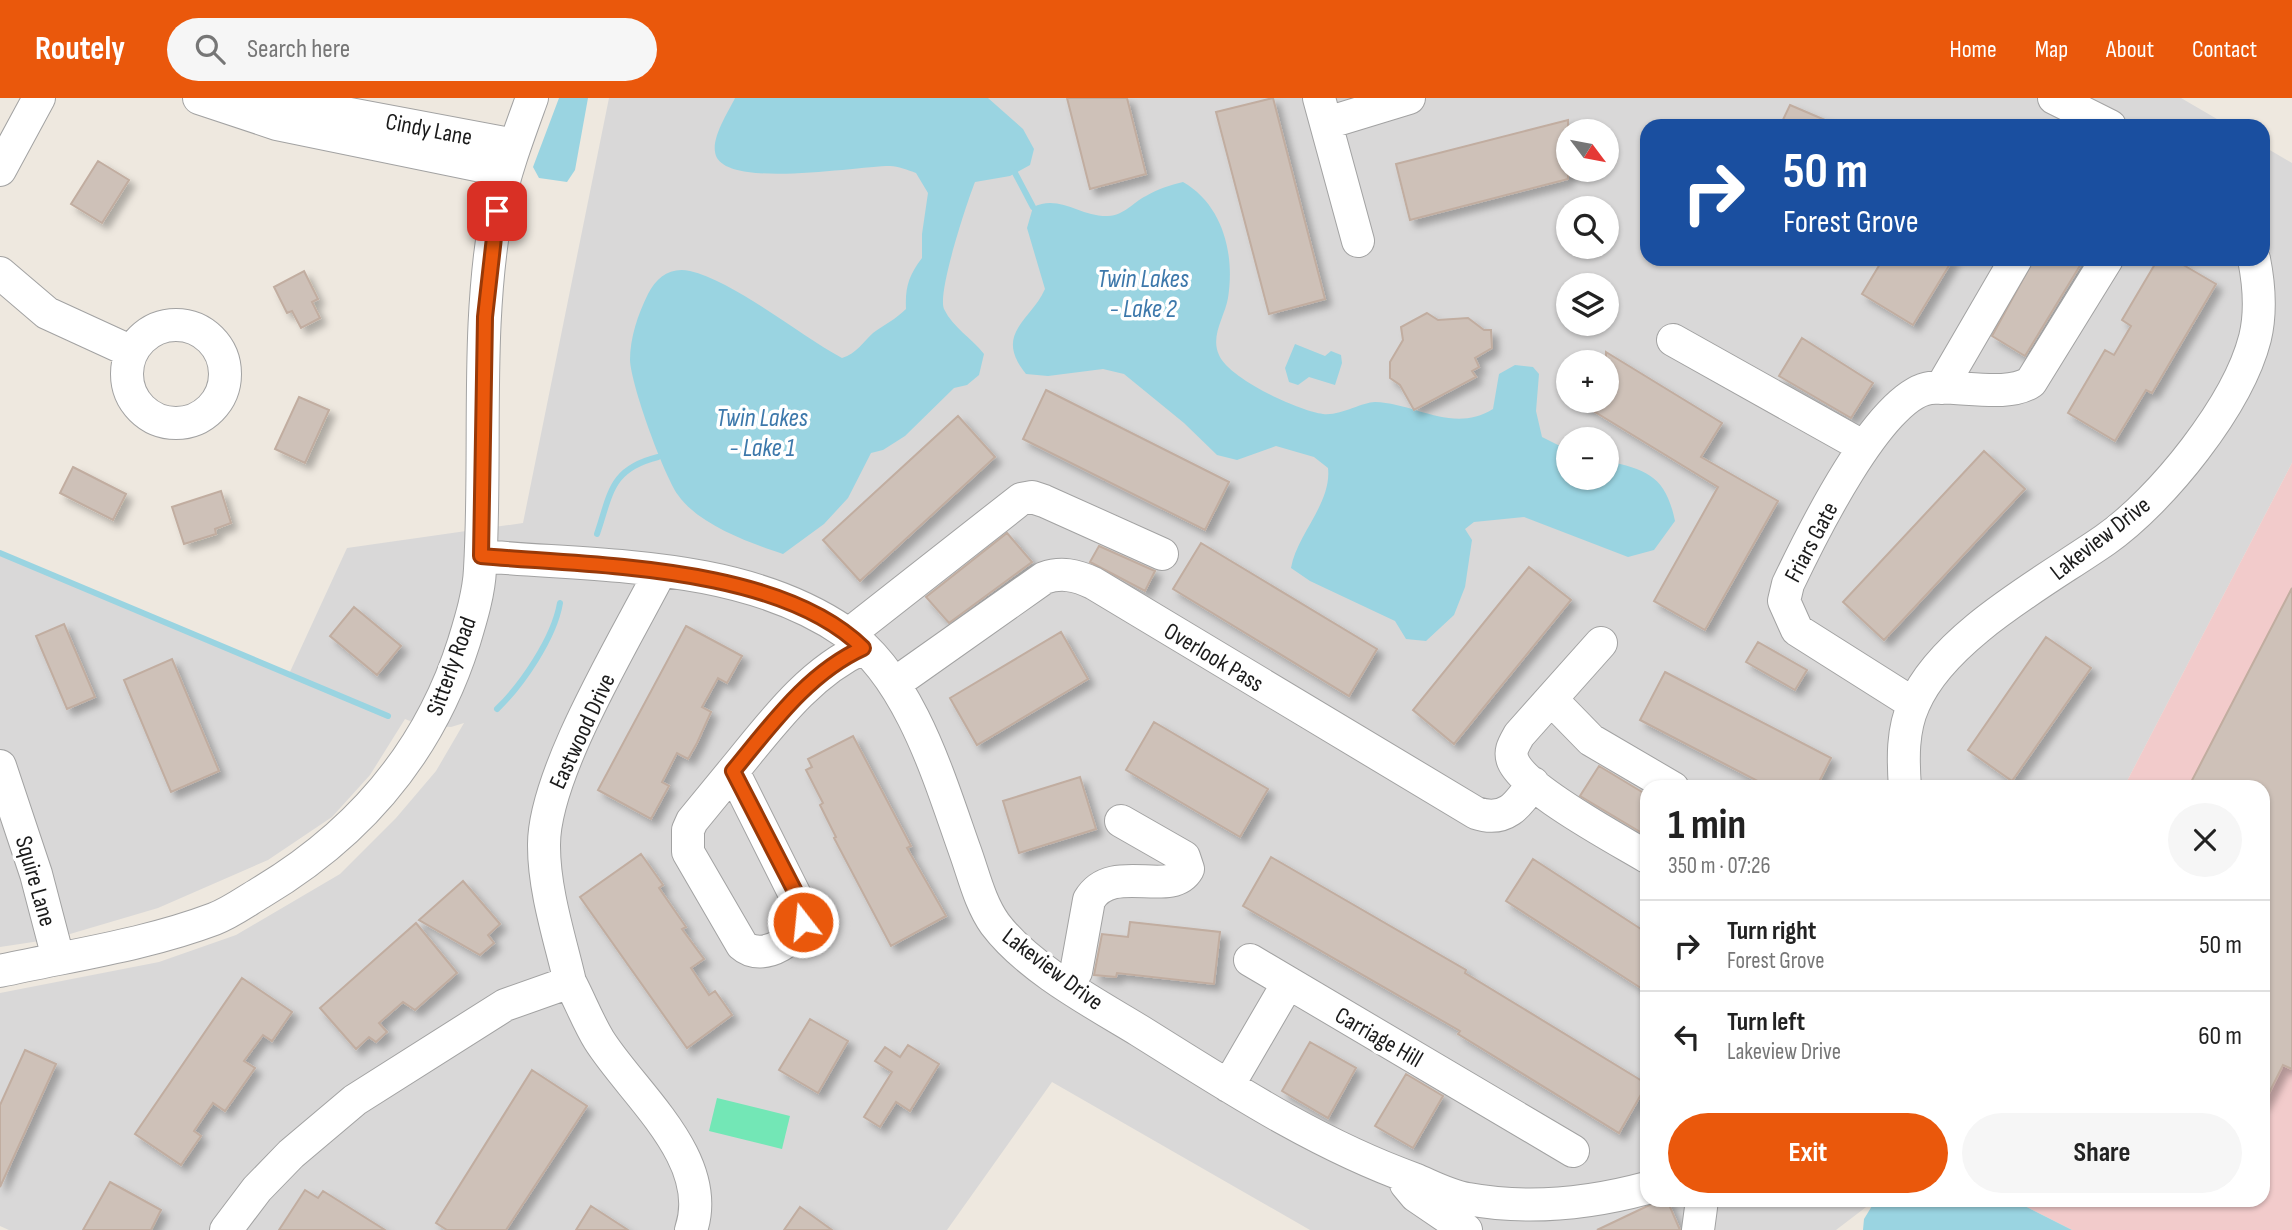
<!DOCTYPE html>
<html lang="en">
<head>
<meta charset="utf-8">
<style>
	:root { --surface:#fff; --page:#f6f6f6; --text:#222; --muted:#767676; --line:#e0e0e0; --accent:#ea580c }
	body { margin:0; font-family:"Sofia Sans Condensed",sans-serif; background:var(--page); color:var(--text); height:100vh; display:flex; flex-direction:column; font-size:26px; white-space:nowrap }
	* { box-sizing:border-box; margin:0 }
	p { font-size:23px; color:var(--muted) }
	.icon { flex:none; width:38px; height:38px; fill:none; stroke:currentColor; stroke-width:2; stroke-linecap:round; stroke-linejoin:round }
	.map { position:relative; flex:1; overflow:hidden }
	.sheet { position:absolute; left:1640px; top:682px; width:630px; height:427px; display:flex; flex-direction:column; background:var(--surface); border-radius:21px; box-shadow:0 2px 5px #0004 }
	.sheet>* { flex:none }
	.guide { position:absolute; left:1640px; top:21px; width:630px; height:147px; border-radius:21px; box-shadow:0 2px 5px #0004; background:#1a4fa0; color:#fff; overflow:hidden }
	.needle { width:46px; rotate:122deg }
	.tools { position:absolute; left:1556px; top:21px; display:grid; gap:14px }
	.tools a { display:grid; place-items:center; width:63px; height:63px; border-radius:50%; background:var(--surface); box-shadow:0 2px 5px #0004; font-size:35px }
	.pin { position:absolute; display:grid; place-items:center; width:60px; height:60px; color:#fff; margin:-30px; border-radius:14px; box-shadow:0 4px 10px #0006 }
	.me { position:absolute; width:77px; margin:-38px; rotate:344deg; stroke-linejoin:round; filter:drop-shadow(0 0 5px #0008) }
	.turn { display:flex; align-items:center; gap:24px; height:147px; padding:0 28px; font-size:32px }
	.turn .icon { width:91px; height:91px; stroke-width:2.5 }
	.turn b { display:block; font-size:49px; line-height:60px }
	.round { display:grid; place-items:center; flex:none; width:74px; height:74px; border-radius:37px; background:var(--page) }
	.overview { display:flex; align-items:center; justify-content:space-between; height:119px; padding:0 28px }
	h1 { font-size:42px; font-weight:700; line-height:52px }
	.button { display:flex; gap:14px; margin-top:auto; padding:14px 28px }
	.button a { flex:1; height:80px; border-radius:42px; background:var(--accent); color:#fff; font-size:28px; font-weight:700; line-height:80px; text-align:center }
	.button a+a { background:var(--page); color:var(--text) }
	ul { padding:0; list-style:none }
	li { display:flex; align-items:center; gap:21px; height:91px; padding:0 28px; border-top:2px solid var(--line) }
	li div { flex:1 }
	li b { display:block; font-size:26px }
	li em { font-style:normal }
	header { display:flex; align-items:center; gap:42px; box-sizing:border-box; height:98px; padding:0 35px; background:var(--accent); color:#fff }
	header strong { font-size:33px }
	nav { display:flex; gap:38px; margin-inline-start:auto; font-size:24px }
	.search { width:490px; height:63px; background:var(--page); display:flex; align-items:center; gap:18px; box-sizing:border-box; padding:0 24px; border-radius:38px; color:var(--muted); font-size:26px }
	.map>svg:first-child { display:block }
	.residential { fill:#d9d8d8; fill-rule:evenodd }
	.commercial { fill:#f2cbcb }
	.pitch { fill:#73e7b6 }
	.water { fill:#9ad4e1 }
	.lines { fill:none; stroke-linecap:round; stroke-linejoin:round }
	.stream { stroke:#9ad4e1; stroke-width:6 }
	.building { fill:#cec1b8; stroke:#c1ada0; stroke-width:2; filter:url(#shadow) }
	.minor-casing { stroke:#a2a2a2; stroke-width:34 }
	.minor { stroke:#fff; stroke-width:32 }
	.route-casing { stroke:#983908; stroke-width:18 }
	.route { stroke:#ea580c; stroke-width:12 }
	.labels { text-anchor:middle; stroke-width:7; stroke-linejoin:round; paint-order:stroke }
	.street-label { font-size:24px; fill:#1b1b1b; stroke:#fff }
	.water-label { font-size:26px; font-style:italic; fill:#3d78ab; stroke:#fff }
</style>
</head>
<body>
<header>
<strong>Routely</strong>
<div class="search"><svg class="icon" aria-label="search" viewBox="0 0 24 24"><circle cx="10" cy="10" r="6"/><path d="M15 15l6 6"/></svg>Search here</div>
<nav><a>Home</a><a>Map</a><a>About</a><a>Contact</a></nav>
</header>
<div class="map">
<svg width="2292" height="1132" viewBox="0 0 2292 1132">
	<defs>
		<filter id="shadow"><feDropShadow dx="6" dy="6" stdDeviation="3.5" flood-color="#0004"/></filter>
	</defs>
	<rect width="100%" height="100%" fill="#eee8df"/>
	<path class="residential" d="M 609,0 L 2181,0 L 2229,28 L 1647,28 L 1647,161 L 2263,161 L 2263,48 L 2292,65 L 2292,365 L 2124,689 L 1647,690 L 1647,1102 L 1874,1103 L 1836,1132 L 1310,1132 L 1052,984 L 947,1132 L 9,1132 L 0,1128 L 0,895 L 159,864 L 236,837 L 340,776 L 396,720 L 436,673 L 464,625 L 451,629 L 420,627 L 405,621 L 370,677 L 332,719 L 268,762 L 158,810 L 53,841 L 0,849 L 0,454 L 289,576 L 347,450 L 523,425 ZM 1568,33 L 1606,33 L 1606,72 L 1568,72 ZM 1568,110 L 1606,110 L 1606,149 L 1568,149 ZM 1568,187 L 1606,187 L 1606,226 L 1568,226 ZM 1568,264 L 1606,264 L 1606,303 L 1568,303 ZM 1568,341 L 1606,341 L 1606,380 L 1568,380 Z"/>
	<path class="commercial" d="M 2292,365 L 2292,1132 L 2072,1132 L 2015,1103 L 2263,1102 L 2263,690 L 2124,689 Z"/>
	<path class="pitch" d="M 717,1000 L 790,1018 L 782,1051 L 709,1033 Z"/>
	<path class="water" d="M 559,0 L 588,0 L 575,72 L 567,84 L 539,80 L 533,69 Z
		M 735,0 L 988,0 L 1023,31 L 1034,51 L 1030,67 L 1010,78 L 975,84 C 967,104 937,195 944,211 C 953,230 972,240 984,256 L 979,277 L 967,287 L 954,290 L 905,338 L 883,352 L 871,355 L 848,400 L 824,426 L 783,456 C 750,445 699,427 678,397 C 663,375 631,287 630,262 C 630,240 638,216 648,196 C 657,179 670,169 690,173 C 734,183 799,237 842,260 C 857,255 862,245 873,235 C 884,227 896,221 906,211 C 905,189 909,177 922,160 L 922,136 L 928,95 L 916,75 C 908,72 898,68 890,68 C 858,68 735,90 717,60 C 708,44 728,15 735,0 Z
		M 1183,84 C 1223,107 1235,156 1228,200 C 1225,218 1210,238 1219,257 C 1229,281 1299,313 1323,316 C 1341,318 1362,304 1375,304 C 1415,305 1453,336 1493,311 L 1499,276 L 1515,267 L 1533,269 L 1539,276 L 1536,313 L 1542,339 L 1568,352 L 1568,380 L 1606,380 L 1607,363 C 1648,372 1666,379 1675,423 L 1654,452 L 1628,459 L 1524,419 L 1474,424 L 1465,431 L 1472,442 L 1465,489 L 1454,517 L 1426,543 L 1406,541 L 1395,523 L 1310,483 L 1291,470 C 1297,436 1332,405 1328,370 L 1314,359 L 1276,348 L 1237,362 L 1217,357 L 1184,325 L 1124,276 L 1103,271 L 1048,278 L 1026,276 C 993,235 1031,223 1045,191 L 1027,130 L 1033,109 C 1060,96 1080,119 1108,118 C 1125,117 1132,105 1146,98 C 1158,91 1170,87 1183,84 Z
		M 1295,246 L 1325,258 L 1331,253 L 1341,257 L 1342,265 L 1335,287 L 1309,279 L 1298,287 L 1289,284 L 1285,270 Z
		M 1875,1103 L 2015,1103 L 2072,1132 L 1863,1132 L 1864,1121 Z"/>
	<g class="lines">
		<path class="stream" d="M 1015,75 L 1033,109
			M 597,436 C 611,395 610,371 658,359
			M 0,455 L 388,618
			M 497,611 C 522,587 554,540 560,505"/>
	</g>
	<path class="building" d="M 1067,0 L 1127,0 L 1146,76 L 1090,91 Z
		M 1273,0 L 1325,201 L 1269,216 L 1216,14 Z
		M 1790,7 L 1839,28 L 1780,28 Z
		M 1568,22 L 1568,81 L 1410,122 L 1396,66 Z
		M 98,63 L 129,82 L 102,125 L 71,106 Z
		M 1883,161 L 1953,161 L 1913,227 L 1862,196 Z
		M 2034,161 L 2084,161 L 2025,258 L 1992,238 Z
		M 2158,161 L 2173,161 L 2216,186 L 2152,295 L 2146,292 L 2115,343 L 2068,315 L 2105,252 L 2114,257 L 2131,228 L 2122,222 Z
		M 304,173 L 318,201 L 312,204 L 320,220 L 301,230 L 292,213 L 287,215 L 274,189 Z
		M 1427,215 L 1438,222 L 1468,220 L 1484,232 L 1491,232 L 1492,250 L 1475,260 L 1479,269 L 1472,273 L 1476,279 L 1414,312 L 1400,287 L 1390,280 L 1390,264 L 1403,242 L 1401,229 Z
		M 1802,240 L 1873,285 L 1851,320 L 1779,278 Z
		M 1606,254 L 1722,325 L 1701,359 L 1778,403 L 1705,532 L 1654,503 L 1718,389 L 1577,303 L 1606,303 Z
		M 1046,292 L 1229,384 L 1205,432 L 1023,341 Z
		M 299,299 L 329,312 L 305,365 L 275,351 Z
		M 958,318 L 995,359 L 860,483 L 823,442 Z
		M 1984,353 L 2025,391 L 1884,542 L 1843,504 Z
		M 73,369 L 126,396 L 113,422 L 60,395 Z
		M 221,393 L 231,425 L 215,431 L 216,436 L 184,446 L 172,409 Z
		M 1007,435 L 1032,464 L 949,525 L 926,499 Z
		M 1201,445 L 1377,551 L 1349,598 L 1173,491 Z
		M 1099,448 L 1155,473 L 1145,493 L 1090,464 Z
		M 1529,469 L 1571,502 L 1454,646 L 1413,612 Z
		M 2292,490 L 2292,971 L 2283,967 L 2263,1007 L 2263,690 L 2188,690 Z
		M 354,509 L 401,548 L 377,577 L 330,538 Z
		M 64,526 L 95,599 L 67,611 L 36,538 Z
		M 686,528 L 742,558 L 727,585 L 718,580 L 702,609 L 711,614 L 697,645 L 688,661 L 677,655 L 662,684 L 669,688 L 651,721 L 598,692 Z
		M 1061,534 L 1088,581 L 977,647 L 950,600 Z
		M 2046,539 L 2091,570 L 2012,683 L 1968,652 Z
		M 1758,544 L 1807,572 L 1795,592 L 1746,564 Z
		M 172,561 L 219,673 L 171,694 L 124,582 Z
		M 1665,574 L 1831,660 L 1816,690 L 1771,690 L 1640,622 Z
		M 1154,624 L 1268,691 L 1240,739 L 1126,672 Z
		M 853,638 L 911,748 L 907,750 L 946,818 L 891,848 L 834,740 L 836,739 L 820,707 L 823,705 L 806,672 L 812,669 L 808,661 Z
		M 1599,668 L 1647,697 L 1647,738 L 1580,698 Z
		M 1080,679 L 1096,731 L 1019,755 L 1003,703 Z
		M 641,756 L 663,787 L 659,790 L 686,829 L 682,831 L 704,861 L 691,870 L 709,897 L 715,893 L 732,917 L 687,950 L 580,799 Z
		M 1271,759 L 1466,872 L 1465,875 L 1647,986 L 1619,1035 L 1458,936 L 1460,933 L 1243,808 Z
		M 1533,761 L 1647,835 L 1647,894 L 1506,803 Z
		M 463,783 L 500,826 L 488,837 L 494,845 L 480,857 L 419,822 Z
		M 1130,824 L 1220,834 L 1214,886 L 1117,875 L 1116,879 L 1094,877 L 1102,836 L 1128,839 Z
		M 416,825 L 457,875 L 415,912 L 403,904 L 379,925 L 387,934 L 376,944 L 369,939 L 356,951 L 320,910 Z
		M 242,880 L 292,914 L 272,943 L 263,937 L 244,963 L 255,970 L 225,1013 L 213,1005 L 194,1033 L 201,1038 L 181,1067 L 135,1036 Z
		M 810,921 L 848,943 L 818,995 L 779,972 Z
		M 1310,944 L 1356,970 L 1328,1020 L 1282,993 Z
		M 908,947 L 939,966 L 910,1013 L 896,1004 L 880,1029 L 864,1019 L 892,974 L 875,963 L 885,949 L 900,959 Z
		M 25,952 L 56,966 L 0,1089 L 0,1007 Z
		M 532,972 L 587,1008 L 506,1132 L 447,1132 L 436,1125 Z
		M 1406,976 L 1443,998 L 1413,1050 L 1375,1028 Z
		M 110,1084 L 161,1112 L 151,1132 L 83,1132 Z
		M 305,1092 L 318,1100 L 323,1093 L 385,1132 L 279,1132 Z
		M 1660,1102 L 1667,1102 L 1680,1132 L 1597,1132 Z
		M 591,1108 L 628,1132 L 576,1132 Z
		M 800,1109 L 832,1132 L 784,1132 Z"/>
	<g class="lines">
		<defs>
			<path id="minor" d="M 199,0 L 277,26 L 506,73
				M 1319,0 L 1358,143
				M 2054,0 L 2110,28
				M 243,4 L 261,2 L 302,7 L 515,47
				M 1327,25 L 1409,0
				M 0,72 L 39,0
				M 0,175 L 47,215 L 132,254
				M127 276a49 49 0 1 1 98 0a49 49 0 1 1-98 0Z
				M 1673,242 L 1864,349
				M 1941,290 L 2016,161
				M 481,458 C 601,469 742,463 845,534 C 910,578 940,683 965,753 C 974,778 980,805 995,826 C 1028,870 1094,905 1140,933 C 1228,988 1316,1046 1414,1081 C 1431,1088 1449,1098 1468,1101 C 1528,1112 1588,1106 1647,1090
				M 849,536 L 1021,401 L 1032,399 L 1044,403 L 1162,456
				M 1601,545 L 1519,637 C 1514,646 1509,653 1513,663 C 1525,692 1617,741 1647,759
				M 894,586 L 1044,480 C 1061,474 1076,477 1093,485 L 1476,715 C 1506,725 1518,707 1533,685
				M 1551,601 L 1591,642 L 1673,690
				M 1914,606 L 1797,532 L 1784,503 L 1788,486 C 1810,440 1880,296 1930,290 C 1959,287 2008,300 2031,284 L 2107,161
				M 0,668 L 36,776 L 58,860
				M 733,673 L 804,815 C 802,840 763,866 742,847 L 688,754 L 688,732 L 692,723 Z
				M 733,673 C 771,627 808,575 863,550
				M 1905,690 C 1903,662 1902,632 1914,606 C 1943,538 2046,483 2105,442 C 2162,402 2238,307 2255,240 C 2261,215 2259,186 2254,161
				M 1250,862 L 1573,1053
				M 0,873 C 72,857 145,847 214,821 C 230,815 245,804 260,795 C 359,736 429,655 464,544 C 471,521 479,495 480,471 C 487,351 475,229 497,111 C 505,73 519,36 532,0
				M 570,884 C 560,841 544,793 544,748 C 543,676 626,541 660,474
				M 1067,887 L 1076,874 L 1089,802 C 1112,763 1171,801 1188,771 L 1184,759 L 1121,723
				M 1228,988 L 1288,885
				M 1406,1086 L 1416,1098 L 1466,1132
				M 226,1132 L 257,1091 L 291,1056 L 355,1002 L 505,907 L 570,884 C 580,903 588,924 599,942 C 633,996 715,1061 691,1132
				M 1698,1132 L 1702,1102"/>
		</defs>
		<use href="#minor" class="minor-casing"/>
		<use href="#minor" class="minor"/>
	</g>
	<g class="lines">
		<defs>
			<path id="route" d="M 497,113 L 485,219 L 481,458 C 593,468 779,467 863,550 C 808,575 771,627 733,673 L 802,807 L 803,824"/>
		</defs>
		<use href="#route" class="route-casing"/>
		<use href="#route" class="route"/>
	</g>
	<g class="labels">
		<g class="street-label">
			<text transform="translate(429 31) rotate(11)" y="8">Cindy Lane</text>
			<text transform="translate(2100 440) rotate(-38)" y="8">Lakeview Drive</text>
			<text transform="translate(1811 444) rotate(-62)" y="8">Friars Gate</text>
			<text transform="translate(1214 559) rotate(31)" y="8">Overlook Pass</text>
			<text transform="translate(451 568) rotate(-70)" y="8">Sitterly Road</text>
			<text transform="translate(582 633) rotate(-65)" y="8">Eastwood Drive</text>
			<text transform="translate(36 783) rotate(74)" y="8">Squire Lane</text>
			<text transform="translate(1053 871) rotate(37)" y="8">Lakeview Drive</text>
			<text transform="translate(1379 939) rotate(30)" y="8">Carriage Hill</text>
		</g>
		<g class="water-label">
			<text x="1143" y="189">Twin Lakes<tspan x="1143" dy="30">- Lake 2</tspan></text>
			<text x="762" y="328">Twin Lakes<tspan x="762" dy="30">- Lake 1</tspan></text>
		</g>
	</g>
</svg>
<div class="tools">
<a><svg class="needle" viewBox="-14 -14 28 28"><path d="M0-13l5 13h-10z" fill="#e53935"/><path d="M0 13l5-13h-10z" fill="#767676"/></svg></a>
<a><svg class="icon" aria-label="search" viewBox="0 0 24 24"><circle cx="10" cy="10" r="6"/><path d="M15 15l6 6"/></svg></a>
<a><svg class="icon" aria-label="layers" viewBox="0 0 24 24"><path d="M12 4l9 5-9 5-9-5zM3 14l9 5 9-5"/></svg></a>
<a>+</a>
<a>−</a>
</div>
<div class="pin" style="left:497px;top:113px;background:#d93025"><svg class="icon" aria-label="arrive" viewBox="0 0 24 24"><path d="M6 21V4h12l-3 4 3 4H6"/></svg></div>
<svg class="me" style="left:803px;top:824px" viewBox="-20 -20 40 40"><circle r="17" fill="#ea580c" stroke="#fff" stroke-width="3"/><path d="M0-11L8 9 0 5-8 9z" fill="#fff"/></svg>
<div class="guide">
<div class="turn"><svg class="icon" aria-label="right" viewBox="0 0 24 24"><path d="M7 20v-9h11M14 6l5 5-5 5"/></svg><div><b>50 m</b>Forest Grove</div></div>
</div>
<section class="sheet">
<div class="overview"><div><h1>1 min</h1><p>350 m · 07:26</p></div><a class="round"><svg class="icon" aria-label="close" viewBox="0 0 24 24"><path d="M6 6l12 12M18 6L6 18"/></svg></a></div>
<ul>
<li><svg class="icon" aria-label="right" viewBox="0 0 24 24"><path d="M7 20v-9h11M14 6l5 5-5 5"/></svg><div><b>Turn right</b><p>Forest Grove</p></div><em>50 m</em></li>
<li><svg class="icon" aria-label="left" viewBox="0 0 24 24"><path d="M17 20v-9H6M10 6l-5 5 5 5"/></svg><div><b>Turn left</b><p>Lakeview Drive</p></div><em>60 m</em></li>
</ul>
<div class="button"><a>Exit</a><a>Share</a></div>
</section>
</div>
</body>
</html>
